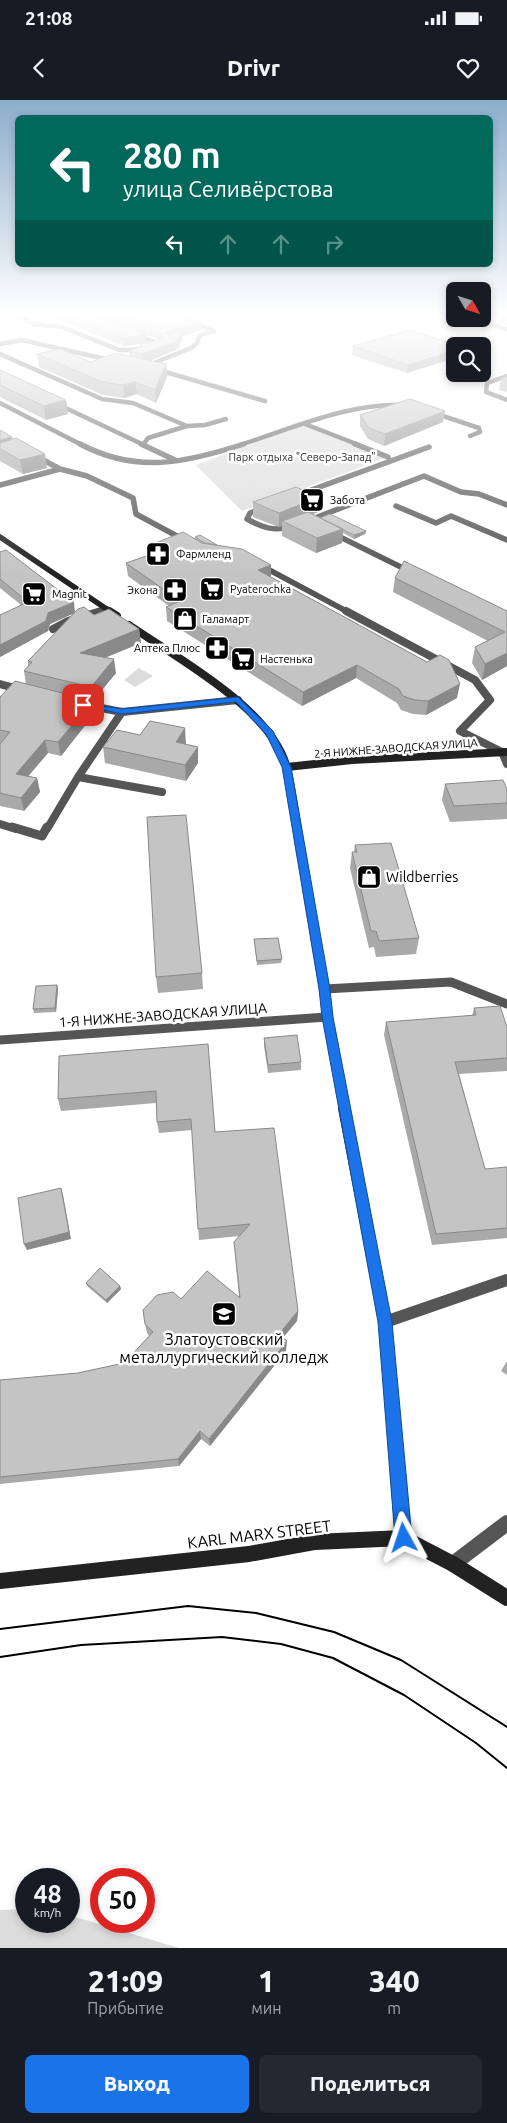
<!DOCTYPE html>
<html lang="ru">
<head>
<meta charset="utf-8">
<style>
	:root { --surface:#171b24; --page:#242831; --text:#f1f3f6; --muted:#9ea1a6; --accent:#1a73e8 }
	body { margin:0; font-family:Ubuntu,sans-serif; background:var(--page); color:var(--text); height:100vh; display:flex; flex-direction:column; font-size:19px; white-space:nowrap }
	* { box-sizing:border-box; margin:0 }
	p { font-size:16px; color:var(--muted) }
	.icon { flex:none; width:28px; height:28px; fill:none; stroke:currentColor; stroke-width:2; stroke-linecap:round; stroke-linejoin:round }
	.map { position:relative; height:1848px; overflow:hidden }
	.sheet { display:flex; flex-direction:column; background:var(--surface); flex:1 }
	.sheet>* { flex:none }
	.guide { position:absolute; left:15px; top:15px; width:478px; height:152px; border-radius:8px; box-shadow:0 2px 8px #0003; background:#00695c; color:#fff; overflow:hidden }
	.needle { width:32px; rotate:129deg }
	.fabs { position:absolute; left:446px; top:182px; display:grid; gap:10px }
	.fabs a { display:grid; place-items:center; width:45px; height:45px; border-radius:8px; background:var(--surface); box-shadow:0 2px 8px #0003; font-size:25px }
	.speed { position:absolute; left:15px; top:1768px; display:flex; gap:10px; font-size:25px; font-weight:700; text-align:center }
	.speed>* { display:grid; place-content:center; width:65px; height:65px; border-radius:50%; background:var(--surface); box-shadow:0 2px 8px #0003; line-height:1 }
	.speed small { font-size:12px; font-weight:400 }
	.speed .limit { border:8px solid #d22; background:#fff; color:#111 }
	.pin { position:absolute; display:grid; place-items:center; width:42px; height:42px; color:#fff; margin:-21px; border-radius:10px; box-shadow:0 2px 8px #0006 }
	.me { position:absolute; width:55px; margin:-28px; rotate:355deg; stroke-linejoin:round; filter:drop-shadow(0 0 4px #0008) }
	.turn { display:flex; align-items:center; gap:18px; height:105px; padding:0 25px; font-size:22px }
	.turn .icon { width:65px; height:65px; stroke-width:2.5 }
	.turn b { display:block; font-size:35px; line-height:42px }
	.lanes { display:flex; align-items:center; height:48px; padding:0 25px; background:#0003; justify-content:center; gap:25px; direction:ltr }
	.lanes .off { opacity:.35 }
	.eta { display:flex; justify-content:space-evenly; align-items:center; height:85px; text-align:center }
	.eta b { font-size:30px; font-weight:800; line-height:35px }
	.primary-button { display:flex; gap:10px; margin-top:auto; padding:10px 25px }
	.primary-button a { flex:1; height:58px; border-radius:8px; background:var(--accent); color:#fff; font-size:20px; font-weight:800; line-height:58px; text-align:center }
	.primary-button a+a { background:var(--page); color:var(--text) }
	.status { display:flex; justify-content:space-between; align-items:center; height:35px; padding:0 25px; background:var(--surface); direction:ltr }
	.status svg { height:14px; fill:currentColor }
	header { display:flex; justify-content:space-between; align-items:center; height:65px; padding:0 25px; background:var(--surface); font-size:22px; font-weight:800 }
	.map>svg:first-child { display:block }
	.green { fill:#dcdcdc }
	.lines { fill:none; stroke-linecap:round; stroke-linejoin:round }
	.lane-far5 { stroke:#555; stroke-width:4.5 }
	.lane-far4 { stroke:#555; stroke-width:5.5 }
	.lane-far3 { stroke:#555; stroke-width:8 }
	.lane-far2 { stroke:#555; stroke-width:9 }
	.lane-far1 { stroke:#555; stroke-width:12 }
	.lane { stroke:#555; stroke-width:16 }
	.street-far1 { stroke:#555; stroke-width:8 }
	.street { stroke:#555; stroke-width:9 }
	.secondary-far4 { stroke:#222; stroke-width:5.5 }
	.secondary-far3 { stroke:#222; stroke-width:8 }
	.secondary-far2 { stroke:#222; stroke-width:9 }
	.secondary-far1 { stroke:#222; stroke-width:12 }
	.secondary { stroke:#222; stroke-width:16 }
	.tram { stroke:#000; stroke-width:2 }
	.wall { fill:#a9a9a9 }
	.shaded-wall { fill:#898989 }
	.building { fill:#c4c4c4; stroke:#898989 }
	.route { fill:#1a73e8; stroke:#114b97 }
	.labels { text-anchor:middle; stroke-width:5; stroke-linejoin:round; paint-order:stroke }
	.far-park-label { font-size:11px; fill:#333; stroke:#fff }
	.far-poi-label { font-size:11px; fill:#000; stroke:#fff; text-anchor:start }
	.far-street-label { font-size:11px; fill:#000; stroke:#fff }
	.poi-label { font-size:14px; fill:#000; stroke:#fff; text-anchor:start }
	.street-label { font-size:14px; fill:#000; stroke:#fff }
	.near-poi-label { font-size:16px; fill:#000; stroke:#fff }
	.near-street-label { font-size:16px; fill:#000; stroke:#fff }
</style>
</head>
<body>
<div class="status"><b>21:08</b><svg viewBox="0 0 49 12"><path d="M0 12V9h3v3zM5 12V6h3v6zM10 12V3h3v9zM15 12V0h3v12zM26 1h20v11H26zM47 4h2v5h-2z"/></svg></div>
<header><svg class="icon" aria-label="back" viewBox="0 0 24 24"><path d="M15 5l-7 7 7 7"/></svg>Drivr<svg class="icon" aria-label="heart" viewBox="0 0 24 24"><path d="M12 20l-8-8c-3-5 5-10 8-4 3-6 11-1 8 4z"/></svg></header>
<div class="map">
<svg width="507" height="1848" viewBox="0 0 507 1848">
	<rect width="100%" height="100%" fill="#fff"/>
	<path class="green" d="M 305,324 L 388,357 L 242,411 L 196,365 Z
		M 139,568 L 153,576 L 135,587 L 124,580 Z
		M 26,1809 L 26,1821 L 69,1821 L 69,1815 L 179,1848 L 0,1848 L 0,1810 Z"/>
	<g class="lines">
		<path class="lane-far5" d="M 16,216 L 34,224 L 62,227 L 119,250 L 133,250 L 160,244 L 134,234
			M 469,219 L 507,229
			M 0,244 L 22,240 L 114,261
			M 0,254 L 102,299 L 133,303 L 187,326 L 205,325 L 226,319
			M 144,267 L 191,248 L 197,243 L 200,235 L 214,231 L 174,216
			M 155,269 L 265,301
			M 507,276 L 487,283 L 486,292 L 507,300
			M 0,303 L 82,345
			M 55,303 L 144,345
			M 431,312 L 479,328 L 480,332 L 470,336
			M 305,324 L 359,345
			M 143,345 L 148,338 L 187,326
			M 240,345 C 293,328 350,302 407,305"/>
		<path class="lane-far4" d="M 80,344 C 137,374 185,363 244,344
			M 141,344 L 175,360
			M 355,344 L 388,357
			M 34,355 L 60,369 L 87,376 L 133,398 L 136,414 L 188,442
			M 0,385 L 60,369
			M 295,396 L 429,347
			M 396,406 L 436,423 L 451,416 L 507,440
			M 265,407 L 250,413 L 247,419 C 263,428 275,432 293,426
			M 307,421 L 424,376 L 461,392 L 479,394 L 507,405
			M 330,432 L 411,472
			M 260,465 L 348,512
			M 97,512 L 107,509"/>
		<path class="lane-far3" d="M 346,511 L 475,580 L 490,600 L 460,631 L 502,652 L 507,664
			M 53,529 L 68,521 L 101,511
			M 122,612 L 78,677 L 162,692
			M 0,724 L 16,729
			M 47,729 L 78,677"/>
		<path class="lane-far2" d="M 12,727 L 42,736 L 47,727"/>
		<path class="lane-far1" d="M 385,1222 L 507,1180"/>
		<path class="lane" d="M 453,1464 L 507,1423"/>
		<path class="street-far1" d="M 0,584 L 22,590
			M 70,602 L 122,612 L 238,600"/>
		<path class="street" d="M 325,889 L 451,882 L 507,904
			M 0,940 L 327,917"/>
		<path class="secondary-far4" d="M 0,437 L 111,512"/>
		<path class="secondary-far3" d="M 109,511 L 117,516
			M 129,525 C 178,559 271,608 287,668 C 292,688 294,709 298,729
			M 287,667 L 352,660 L 507,652"/>
		<path class="secondary-far2" d="M 297,727 C 313,822 327,916 345,1010"/>
		<path class="secondary-far1" d="M 344,1008 L 385,1222 L 398,1375"/>
		<path class="secondary" d="M 398,1373 L 403,1438
			M 0,1481 L 249,1454 L 315,1442 L 403,1438 L 453,1464 L 507,1498"/>
		<path class="tram" d="M 0,1529 L 188,1506 L 256,1513 L 334,1532 L 401,1560 L 507,1627
			M 0,1557 L 81,1545 L 222,1537 L 281,1544 L 333,1558 L 404,1595 L 476,1643 L 507,1668"/>
	</g>
	<path class="wall" d="M 51,216 L 98,216 L 146,243 L 159,240 L 100,216 L 184,216 L 201,222 L 201,230 L 182,236 L 182,239 L 178,249 L 149,261 L 166,264 L 167,277 L 156,303 L 137,294 L 124,298 L 103,295 L 39,267 L 37,254 L 91,262 L 129,256 L 129,251 L 140,247 L 140,244 L 143,243 L 124,246 Z
		M 498,216 L 507,216 L 507,225 L 499,222 Z
		M 353,246 L 455,246 L 455,256 L 451,257 L 451,259 L 407,273 L 352,255 Z
		M 0,270 L 66,300 L 68,314 L 46,320 L 0,297 Z
		M 507,277 L 507,292 L 499,290 L 501,279 Z
		M 360,315 L 443,322 L 384,346 L 368,339 L 360,326 Z
		M 0,330 L 13,339 L 47,368 L 23,374 L 0,361 Z
		M 253,402 L 318,412 L 313,414 L 320,418 L 366,431 L 365,434 L 354,439 L 343,433 L 342,443 L 316,453 L 282,436 L 282,426 L 279,427 L 253,417 Z
		M 195,437 L 271,477 L 457,598 L 426,615 L 413,614 L 401,610 L 397,603 L 356,578 L 302,606 L 167,521 L 166,507 L 169,506 L 128,476 L 126,463 L 149,455 L 148,446 L 195,439 Z
		M 0,452 L 75,512 L 94,515 L 139,529 L 141,543 L 105,557 L 116,573 L 93,601 L 82,599 L 87,623 L 61,656 L 48,653 L 28,676 L 37,678 L 40,692 L 24,711 L 0,706 L 0,597 L 26,584 L 24,571 L 28,566 L 28,561 L 74,513 L 50,524 L 48,531 L 0,557 L 0,515 L 21,505 L 0,488 Z
		M 395,478 L 507,511 L 507,566 L 482,580 L 472,563 L 475,547 L 488,541 L 393,492 Z
		M 186,644 L 198,663 L 186,681 L 105,663 L 103,647 Z
		M 445,684 L 507,689 L 507,719 L 450,722 L 442,700 Z
		M 355,745 L 419,838 L 416,854 L 376,857 L 374,847 L 369,848 L 350,768 L 352,752 L 354,752 Z
		M 254,839 L 282,859 L 281,863 L 257,865 Z
		M 202,873 L 203,889 L 158,893 L 156,877 Z
		M 57,885 L 58,889 L 56,912 L 34,913 L 33,909 Z
		M 474,908 L 507,927 L 507,971 L 459,974 L 485,1069 L 507,1069 L 507,1138 L 432,1145 L 384,935 L 386,922 L 472,916 Z
		M 264,938 L 301,962 L 301,970 L 268,973 L 264,946 Z
		M 208,944 L 215,1032 L 298,1211 L 297,1221 L 283,1238 L 286,1251 L 210,1346 L 201,1339 L 179,1366 L 0,1384 L 0,1280 L 78,1273 L 124,1263 L 149,1236 L 147,1233 L 145,1224 L 181,1199 L 239,1197 L 234,1142 L 239,1136 L 199,1140 L 192,1030 L 159,1033 L 157,1022 L 156,1003 L 61,1011 L 58,999 Z
		M 86,1183 L 120,1186 L 121,1189 L 107,1203 L 87,1186 Z
		M 507,1261 L 507,1275 L 501,1271 Z"/>
	<path class="shaded-wall" d="M 201,222 L 201,230 L 182,236 L 182,239 L 178,249 L 144,263 L 143,254 L 177,241 L 164,233 Z
		M 146,235 L 146,243 L 124,246 L 123,238 Z
		M 455,248 L 455,256 L 451,257 L 451,259 L 407,273 L 408,265 Z
		M 166,264 L 167,277 L 156,303 L 155,290 Z
		M 135,282 L 137,294 L 124,298 L 123,285 Z
		M 66,300 L 68,314 L 46,320 L 44,306 Z
		M 445,311 L 443,322 L 384,346 L 385,334 Z
		M 12,337 L 15,350 L 0,349 L 0,340 Z
		M 45,354 L 47,368 L 23,374 L 20,360 Z
		M 319,397 L 318,412 L 287,424 L 282,421 L 282,426 L 279,427 L 279,413 Z
		M 343,429 L 342,443 L 316,453 L 317,438 Z
		M 366,431 L 365,434 L 354,439 L 354,435 Z
		M 271,465 L 271,478 L 258,470 Z
		M 74,502 L 75,513 L 50,524 L 48,531 L 0,557 L 0,545 L 48,513 Z
		M 139,529 L 141,543 L 83,567 L 80,553 Z
		M 507,553 L 507,566 L 482,580 L 485,564 Z
		M 114,559 L 116,573 L 93,601 L 91,587 Z
		M 357,565 L 356,578 L 302,606 L 303,592 Z
		M 460,584 L 457,598 L 426,615 L 428,601 Z
		M 82,598 L 87,623 L 61,656 L 58,642 L 74,608 Z
		M 185,628 L 186,645 L 176,642 Z
		M 45,640 L 48,653 L 19,687 L 16,674 Z
		M 198,647 L 198,663 L 186,681 L 185,665 Z
		M 37,678 L 40,692 L 24,711 L 21,698 Z
		M 57,885 L 58,889 L 56,912 L 55,908 Z
		M 61,1088 L 63,1095 L 71,1139 L 27,1150 L 24,1144 Z
		M 120,1186 L 121,1189 L 107,1203 L 106,1200 Z
		M 298,1211 L 297,1221 L 278,1243 L 279,1234 Z
		M 287,1241 L 286,1251 L 210,1346 L 209,1339 Z
		M 200,1331 L 201,1339 L 179,1366 L 178,1359 Z"/>
	<path class="building" d="M 70,216 L 98,216 L 146,235 L 123,238 Z
		M 120,216 L 184,216 L 201,222 L 164,233 L 171,235 L 181,231 L 177,241 L 143,254 L 129,251 L 143,246 L 140,244 L 162,239 L 162,233 Z
		M 409,230 L 461,246 L 455,246 L 455,248 L 448,250 L 452,251 L 408,265 L 353,246 Z
		M 59,249 L 91,262 L 115,253 L 166,264 L 155,290 L 135,282 L 123,285 L 102,282 L 37,254 Z
		M 0,270 L 66,300 L 44,306 L 0,285 Z
		M 507,277 L 507,281 L 501,279 Z
		M 410,299 L 445,311 L 385,334 L 369,328 L 360,315 Z
		M 0,330 L 12,337 L 0,340 Z
		M 16,338 L 45,354 L 20,360 L 0,349 L 0,343 Z
		M 296,387 L 319,397 L 279,413 L 253,402 Z
		M 308,412 L 343,429 L 317,438 L 282,421 Z
		M 330,414 L 366,431 L 354,435 L 320,418 Z
		M 183,432 L 202,443 L 242,449 L 271,465 L 258,470 L 427,562 L 440,555 L 449,560 L 460,584 L 428,601 L 415,600 L 403,596 L 399,589 L 357,565 L 303,592 L 166,507 L 180,501 L 126,463 L 158,452 L 148,446 Z
		M 200,435 L 217,445 L 205,443 L 195,437 Z
		M 6,450 L 74,502 L 48,513 L 46,521 L 0,545 L 0,515 L 28,502 L 0,479 L 0,452 Z
		M 404,461 L 507,511 L 507,553 L 485,564 L 475,547 L 505,532 L 395,478 Z
		M 84,507 L 94,515 L 109,509 L 139,529 L 80,553 L 114,559 L 91,587 L 24,571 L 32,562 L 28,561 L 78,509 Z
		M 15,581 L 82,598 L 74,608 L 85,610 L 58,642 L 45,640 L 16,674 L 37,678 L 21,698 L 0,693 L 0,644 L 10,632 L 0,630 L 0,597 Z
		M 150,621 L 185,628 L 176,642 L 198,647 L 185,665 L 103,647 L 117,630 L 140,635 Z
		M 503,680 L 507,689 L 507,703 L 454,706 L 445,684 Z
		M 186,715 L 202,873 L 156,877 L 147,717 Z
		M 391,743 L 419,838 L 379,841 L 376,831 L 371,831 L 352,752 L 357,752 L 355,745 Z
		M 278,838 L 282,859 L 257,861 L 254,839 Z
		M 57,885 L 55,908 L 33,909 L 36,886 Z
		M 500,906 L 507,927 L 507,958 L 455,962 L 485,1069 L 507,1067 L 507,1128 L 436,1134 L 386,922 L 476,915 L 474,908 Z
		M 297,935 L 301,962 L 268,965 L 264,938 Z
		M 208,944 L 215,1032 L 274,1028 L 298,1211 L 279,1234 L 287,1241 L 209,1339 L 200,1331 L 178,1359 L 0,1377 L 0,1280 L 78,1273 L 124,1263 L 153,1232 L 145,1224 L 143,1210 L 157,1195 L 173,1192 L 181,1199 L 207,1171 L 240,1198 L 234,1142 L 250,1124 L 198,1129 L 191,1019 L 157,1022 L 156,991 L 58,999 L 59,956 Z
		M 61,1088 L 69,1132 L 24,1144 L 18,1098 Z
		M 100,1168 L 120,1186 L 106,1200 L 86,1183 Z"/>
	<linearGradient id="sky" x2="0" y2="1"><stop stop-color="#8cadcc"/><stop offset="0.45" stop-color="#fff"/><stop offset="1" stop-color="#fff" stop-opacity="0"/></linearGradient>
	<rect width="507" height="475" fill="url(#sky)"/>
	<path class="route" d="M 238,597 L 273,631 L 291,667 L 330,889 L 333,917 L 392,1222 L 412,1438 L 409,1444 L 404,1446 L 398,1444 L 395,1438 L 378,1222 L 322,917 L 319,889 L 282,667 L 266,634 L 236,602 L 122,614 L 79,605 L 83,603 L 122,609 Z"/>
	<defs>
		<symbol id="supermarket-square" viewBox="-11 -11 22 22"><rect x="-9" y="-9" width="18" height="18" rx="4" fill="#000" stroke="#fff"/><path d="M-6-5.5h2.5l.6 2H6L4.5 2H-2.5L-4.4-4H-6ZM-1.5 3.2a1.3 1.3 0 1 0 .1 0ZM3 3.2a1.3 1.3 0 1 0 .1 0Z" fill="#fff"/></symbol>
		<symbol id="pharmacy-square" viewBox="-11 -11 22 22"><rect x="-9" y="-9" width="18" height="18" rx="4" fill="#000" stroke="#fff"/><path d="M-2-6h4v4h4v4h-4v4h-4v-4h-4v-4h4Z" fill="#fff"/></symbol>
		<symbol id="shop-square" viewBox="-11 -11 22 22"><rect x="-9" y="-9" width="18" height="18" rx="4" fill="#000" stroke="#fff"/><path d="M-5-2.5h2.3a2.7 3.5 0 0 1 5.4 0H5L5.5 6h-11ZM-1.5-2.5h3a1.5 2.3 0 0 0-3 0Z" fill="#fff"/></symbol>
		<symbol id="university-square" viewBox="-11 -11 22 22"><rect x="-9" y="-9" width="18" height="18" rx="4" fill="#000" stroke="#fff"/><path d="M0-5L7-2L0 1L-7-2ZM-4 1L0 2.5L4 1V4Q0 6-4 4Z" fill="#fff"/></symbol>
	</defs>
	<g fill-rule="evenodd">
		<use href="#supermarket-square" x="298" y="386" width="28" height="28"/>
		<use href="#pharmacy-square" x="144" y="440" width="28" height="28"/>
		<use href="#supermarket-square" x="198" y="475" width="28" height="28"/>
		<use href="#pharmacy-square" x="161" y="476" width="28" height="28"/>
		<use href="#supermarket-square" x="20" y="480" width="28" height="28"/>
		<use href="#shop-square" x="171" y="505" width="28" height="28"/>
		<use href="#pharmacy-square" x="203" y="534" width="28" height="28"/>
		<use href="#supermarket-square" x="229" y="545" width="28" height="28"/>
		<use href="#shop-square" x="355" y="763" width="28" height="28"/>
		<use href="#university-square" x="210" y="1200" width="28" height="28"/>
	</g>
	<g class="labels">
		<g class="far-park-label">
			<text x="302" y="361">Парк отдыха "Северо-Запад"</text>
		</g>
		<g class="far-poi-label">
			<text x="330" y="404">Забота</text>
			<text x="176" y="458">Фармленд</text>
			<text x="230" y="493">Pyaterochka</text>
			<text x="158" y="494" text-anchor="end">Экона</text>
			<text x="52" y="498">Magnit</text>
			<text x="202" y="523">Галамарт</text>
			<text x="200" y="552" text-anchor="end">Аптека Плюс</text>
			<text x="260" y="563">Настенька</text>
		</g>
		<g class="far-street-label">
			<text transform="translate(396 648) rotate(-4)" y="4">2-Я НИЖНЕ-ЗАВОДСКАЯ УЛИЦА</text>
		</g>
		<g class="poi-label">
			<text x="386" y="782">Wildberries</text>
		</g>
		<g class="street-label">
			<text transform="translate(163 915) rotate(-4)" y="5">1-Я НИЖНЕ-ЗАВОДСКАЯ УЛИЦА</text>
		</g>
		<g class="near-poi-label">
			<text x="224" y="1245">Златоустовский<tspan x="224" dy="18">металлургический колледж</tspan></text>
		</g>
		<g class="near-street-label">
			<text transform="translate(259 1434) rotate(-7)" y="6">KARL MARX STREET</text>
		</g>
	</g>
</svg>
<div class="fabs">
<a><svg class="needle" viewBox="-14 -14 28 28"><path d="M0-13l5 13h-10z" fill="#e53935"/><path d="M0 13l5-13h-10z" fill="#9ea1a6"/></svg></a>
<a><svg class="icon" aria-label="search" viewBox="0 0 24 24"><circle cx="10" cy="10" r="6"/><path d="M15 15l6 6"/></svg></a>
</div>
<div class="speed"><div>48<small>km/h</small></div><div class="limit">50</div></div>
<div class="pin" style="left:83px;top:605px;background:#d93025"><svg class="icon" aria-label="arrive" viewBox="0 0 24 24"><path d="M6 21V4h12l-3 4 3 4H6"/></svg></div>
<svg class="me" style="left:404px;top:1438px" viewBox="-20 -20 40 40"><path d="M0-17L14 15 0 8-14 15z" fill="#1a73e8" stroke="#fff" stroke-width="4"/></svg>
<div class="guide">
<div class="turn"><svg class="icon" aria-label="left" viewBox="0 0 24 24"><path d="M17 20v-9H6M10 6l-5 5 5 5"/></svg><div><b>280 m</b>улица Селивёрстова</div></div>
<div class="lanes"><svg class="icon" aria-label="left" viewBox="0 0 24 24"><path d="M17 20v-9H6M10 6l-5 5 5 5"/></svg><svg class="icon off" aria-label="ahead" viewBox="0 0 24 24"><path d="M12 20V5M6 11l6-6 6 6"/></svg><svg class="icon off" aria-label="ahead" viewBox="0 0 24 24"><path d="M12 20V5M6 11l6-6 6 6"/></svg><svg class="icon off" aria-label="right" viewBox="0 0 24 24"><path d="M7 20v-9h11M14 6l5 5-5 5"/></svg></div>
</div>
</div>
<section class="sheet">
<div class="eta">
<div><b>21:09</b><p>Прибытие</p></div>
<div><b>1</b><p>мин</p></div>
<div><b>340</b><p>m</p></div>
</div>
<div class="primary-button"><a>Выход</a><a>Поделиться</a></div>
</section>
</body>
</html>
